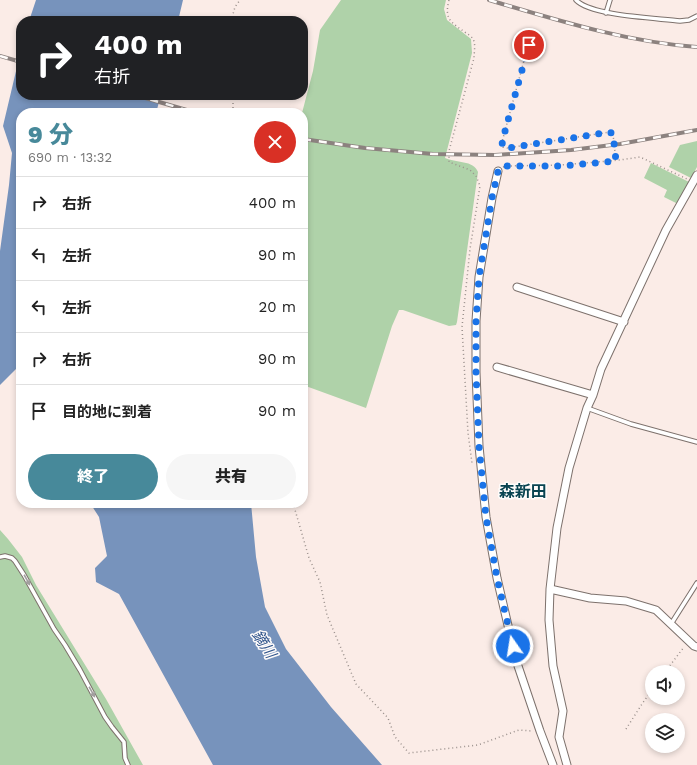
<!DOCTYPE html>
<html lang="ja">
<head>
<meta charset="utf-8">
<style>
	:root { --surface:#fff; --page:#f6f6f6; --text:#222; --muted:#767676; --line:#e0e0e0; --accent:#47899a }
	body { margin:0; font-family:"Work Sans","Noto Sans JP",sans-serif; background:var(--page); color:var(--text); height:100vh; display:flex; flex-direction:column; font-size:15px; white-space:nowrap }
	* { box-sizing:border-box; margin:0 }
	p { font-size:13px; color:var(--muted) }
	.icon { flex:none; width:22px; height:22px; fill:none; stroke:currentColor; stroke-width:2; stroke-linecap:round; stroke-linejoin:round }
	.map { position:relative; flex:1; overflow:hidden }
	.details { position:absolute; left:16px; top:108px; width:292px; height:400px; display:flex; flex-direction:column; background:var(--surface); border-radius:16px; box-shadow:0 2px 6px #0003 }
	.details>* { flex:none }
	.guide { position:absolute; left:16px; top:16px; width:292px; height:84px; border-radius:16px; box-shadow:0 2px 6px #0003; background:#202124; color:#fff; overflow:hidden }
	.tools { position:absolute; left:645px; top:665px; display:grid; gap:8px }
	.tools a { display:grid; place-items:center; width:40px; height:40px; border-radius:50%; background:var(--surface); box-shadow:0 2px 6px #0003; font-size:20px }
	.pin { position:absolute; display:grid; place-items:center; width:34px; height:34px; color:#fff; margin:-17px; border:2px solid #fff; border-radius:50%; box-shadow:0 1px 4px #0007 }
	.me { position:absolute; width:44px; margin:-22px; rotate:347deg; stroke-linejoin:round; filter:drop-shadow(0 0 3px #0008) }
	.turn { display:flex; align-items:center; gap:14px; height:84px; padding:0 12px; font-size:18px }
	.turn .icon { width:52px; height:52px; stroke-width:2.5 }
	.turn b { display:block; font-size:28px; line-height:34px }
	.round { display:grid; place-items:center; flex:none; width:42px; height:42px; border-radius:21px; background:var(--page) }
	.headline { display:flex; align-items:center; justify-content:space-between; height:68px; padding:0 12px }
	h1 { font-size:24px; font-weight:800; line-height:30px; color:var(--accent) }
	.action { display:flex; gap:8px; margin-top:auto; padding:8px 12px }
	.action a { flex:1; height:46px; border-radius:24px; background:var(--accent); color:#fff; font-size:16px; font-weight:800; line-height:46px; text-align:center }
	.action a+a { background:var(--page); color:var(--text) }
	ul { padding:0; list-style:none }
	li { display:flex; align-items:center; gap:12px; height:52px; padding:0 12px; border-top:1px solid var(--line) }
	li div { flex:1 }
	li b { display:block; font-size:15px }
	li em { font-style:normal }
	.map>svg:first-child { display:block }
	.green { fill:#afd2a9 }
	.water { fill:#7793bc }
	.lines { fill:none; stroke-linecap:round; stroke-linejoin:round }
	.lane-casing { stroke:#7d716c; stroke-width:5.5 }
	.street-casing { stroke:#7d716c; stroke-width:9 }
	.path { stroke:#9a908c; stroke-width:1.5; stroke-dasharray:1 3; stroke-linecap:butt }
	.lane { stroke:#fff; stroke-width:3.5 }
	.street { stroke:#fff; stroke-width:7 }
	.rail-casing { stroke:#8c827f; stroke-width:4 }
	.rail { stroke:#fffcfb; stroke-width:2.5; stroke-dasharray:8; stroke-linecap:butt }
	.oneway { fill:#a19f9e }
	.route { stroke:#1a73e8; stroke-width:7; stroke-dasharray:0 12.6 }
	.labels { text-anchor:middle; stroke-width:3; stroke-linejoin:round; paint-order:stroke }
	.water-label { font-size:15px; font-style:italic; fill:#30558c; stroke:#fffcfb }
	.quarter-label { font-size:16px; font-weight:bold; fill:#094451; stroke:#fffcfb }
</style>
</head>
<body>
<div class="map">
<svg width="697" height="765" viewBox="0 0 697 765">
	<rect width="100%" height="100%" fill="#fbece7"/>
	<path class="green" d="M 341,0 L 446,0 L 444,9 L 447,20 L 471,39 L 472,53 L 445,158 C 455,163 474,160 478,172 L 457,322 L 456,325 L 449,326 L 403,310 L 399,310 L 392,326 L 366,408 L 303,385 L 303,113 L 302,113 L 313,71 L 320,30 Z
		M 697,141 L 697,167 L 691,178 L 669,167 L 680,145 Z
		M 651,163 L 689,182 L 678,204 L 664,197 L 667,190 L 644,178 Z
		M 0,530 L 8,539 L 22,557 L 36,585 L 106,699 L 143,765 L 0,765 Z"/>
	<path class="water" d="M 36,0 L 183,0 L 178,21 L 29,21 Z
		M 21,50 L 21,95 L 161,95 L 156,113 L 21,113 L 21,364 L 0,385 L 0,251 L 9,185 L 12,153 L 3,126 Z
		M 90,503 L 251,503 L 256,557 L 265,607 L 286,649 L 331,707 L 382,765 L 213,765 L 119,594 L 96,582 L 95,568 L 107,556 L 99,517 Z"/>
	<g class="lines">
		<defs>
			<path id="lane" d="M 576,0 C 591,16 657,18 680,21 L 689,20 L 697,16
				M 606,13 L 610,0
				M 587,408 L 631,424 L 697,442
				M 0,557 L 5,556 L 12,558 L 15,561 L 24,575 L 54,629 L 65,645 L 80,670 L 105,717 L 112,727 L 124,742 L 125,758 L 128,765
				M 671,624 L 697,583"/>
			<path id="street" d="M 498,171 L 492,198 L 479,277 L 476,321 L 476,372 L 479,446 L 486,517 L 497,578 L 516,660 L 540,731 L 553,765
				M 517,287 L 624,322
				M 497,367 L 593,395
				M 550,589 L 590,598 L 626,601 L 656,610 L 694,646 L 697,647
				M 567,765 L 559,737 L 563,711 L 553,666 L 549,620 L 550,589 L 557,528 L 569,468 L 587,408 L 593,395 L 601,369 L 666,230 L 697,175"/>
		</defs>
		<use href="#lane" class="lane-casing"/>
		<use href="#street" class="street-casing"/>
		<path class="path" d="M 449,0 C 444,20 451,22 466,33 C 468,34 472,37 473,39 C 476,44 474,52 474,58 L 449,151 L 449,162 L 470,170 L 476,176 L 480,186 L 470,249 L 462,327 L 468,433 L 472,463
			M 231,21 L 235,7 L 240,0
			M 532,31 L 502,142 L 503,147 L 507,148 L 610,132 L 613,134 L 616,161
			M 232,95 L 233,101 L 233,113
			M 503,167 L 507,166 L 561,165 L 620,160 L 640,157 L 687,179
			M 293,503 L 309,558 L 320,582 L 327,615 L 356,684 L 388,718 L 395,737 L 409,753 L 478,745 L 519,730 L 531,731 L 532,733
			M 665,672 L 684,647
			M 626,729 L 642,704 L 652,690"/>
		<use href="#lane" class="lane"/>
		<use href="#street" class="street"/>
		<defs>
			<path id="rail" d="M 489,0 C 557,20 626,42 697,47
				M 0,56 L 21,62
				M 135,95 L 197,113
				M 303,139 L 365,148 L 433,154 L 495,155 L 571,150 L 620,144 L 697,130"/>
		</defs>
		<use href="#rail" class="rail-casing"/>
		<use href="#rail" class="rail"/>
	</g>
	<defs><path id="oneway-solid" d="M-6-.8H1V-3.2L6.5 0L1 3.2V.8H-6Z"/></defs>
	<g class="oneway">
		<use href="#oneway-solid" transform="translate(27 580) rotate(61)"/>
		<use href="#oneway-solid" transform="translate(92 692) rotate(61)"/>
	</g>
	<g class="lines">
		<path class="route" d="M 513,646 L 497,578 L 486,517 L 479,446 L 476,372 L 476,321 L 479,277 L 492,198 L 498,171 L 501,167 L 507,166 L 561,166 L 616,161 L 613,134 L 610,132 L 508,148 L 503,147 L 502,142 L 529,45"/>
	</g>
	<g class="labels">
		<g class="water-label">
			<text transform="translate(264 644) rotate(57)" y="5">鏑川</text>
		</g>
		<g class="quarter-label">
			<text x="523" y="497">森新田</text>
		</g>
	</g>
</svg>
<div class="tools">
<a><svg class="icon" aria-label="sound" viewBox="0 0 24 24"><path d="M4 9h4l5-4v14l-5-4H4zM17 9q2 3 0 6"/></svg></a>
<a><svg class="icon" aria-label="layers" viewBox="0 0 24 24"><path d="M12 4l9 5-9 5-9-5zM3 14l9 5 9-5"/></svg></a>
</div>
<div class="pin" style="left:529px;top:45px;background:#d93025"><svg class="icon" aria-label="arrive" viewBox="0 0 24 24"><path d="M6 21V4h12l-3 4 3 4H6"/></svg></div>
<svg class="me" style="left:513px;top:646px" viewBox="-20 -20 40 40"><circle r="17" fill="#1a73e8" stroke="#fff" stroke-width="3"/><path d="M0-11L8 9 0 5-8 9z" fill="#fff"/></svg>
<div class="guide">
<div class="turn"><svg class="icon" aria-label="right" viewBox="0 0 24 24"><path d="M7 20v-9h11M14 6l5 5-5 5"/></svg><div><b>400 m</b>右折</div></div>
</div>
<section class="details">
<div class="headline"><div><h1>9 分</h1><p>690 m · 13:32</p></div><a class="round" style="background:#d93025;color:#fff"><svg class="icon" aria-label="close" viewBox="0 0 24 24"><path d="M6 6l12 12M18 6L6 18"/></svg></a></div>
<ul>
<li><svg class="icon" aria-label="right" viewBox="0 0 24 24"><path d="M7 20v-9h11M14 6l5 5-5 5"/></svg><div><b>右折</b></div><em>400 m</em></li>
<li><svg class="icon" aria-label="left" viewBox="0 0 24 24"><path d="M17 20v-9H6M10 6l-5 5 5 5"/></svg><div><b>左折</b></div><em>90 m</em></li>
<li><svg class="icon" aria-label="left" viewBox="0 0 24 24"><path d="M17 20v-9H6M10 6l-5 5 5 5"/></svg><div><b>左折</b></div><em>20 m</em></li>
<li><svg class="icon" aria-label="right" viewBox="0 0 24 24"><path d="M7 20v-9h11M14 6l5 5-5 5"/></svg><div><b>右折</b></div><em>90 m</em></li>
<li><svg class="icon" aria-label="arrive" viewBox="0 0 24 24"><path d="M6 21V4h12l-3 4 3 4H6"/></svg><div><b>目的地に到着</b></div><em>90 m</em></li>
</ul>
<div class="action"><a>終了</a><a>共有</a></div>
</section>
</div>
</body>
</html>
